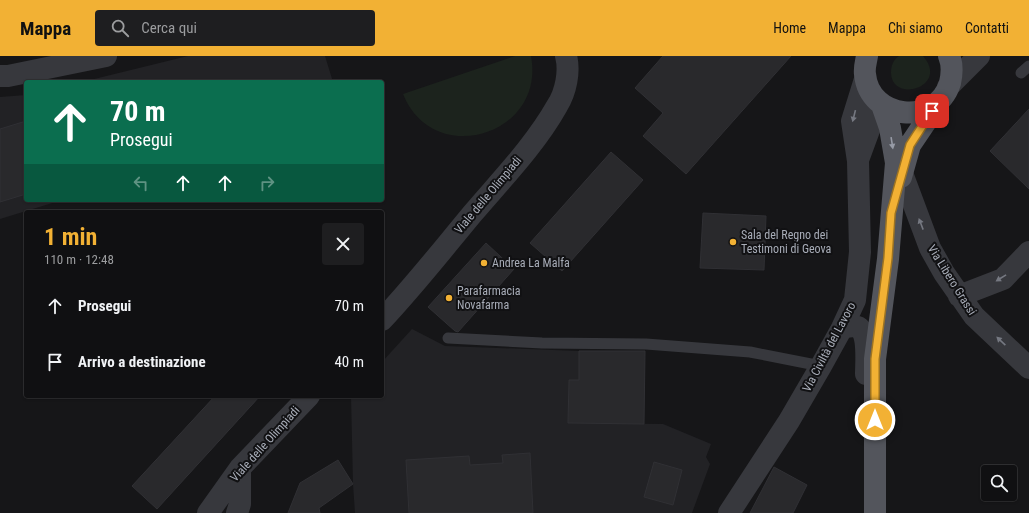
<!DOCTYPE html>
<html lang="it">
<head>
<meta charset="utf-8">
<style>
	:root { --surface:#101012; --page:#1e1e20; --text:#f1f3f6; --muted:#9c9d9f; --line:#303032; --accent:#f2b134 }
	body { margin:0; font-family:"Roboto Condensed",sans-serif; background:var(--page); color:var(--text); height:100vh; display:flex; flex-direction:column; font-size:15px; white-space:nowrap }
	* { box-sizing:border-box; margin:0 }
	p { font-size:13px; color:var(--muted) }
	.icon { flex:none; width:22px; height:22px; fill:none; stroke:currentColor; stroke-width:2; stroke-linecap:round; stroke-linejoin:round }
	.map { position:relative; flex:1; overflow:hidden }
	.drawer { position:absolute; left:24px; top:154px; width:360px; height:188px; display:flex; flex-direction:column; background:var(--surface); border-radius:4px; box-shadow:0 1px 3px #0004,0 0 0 1px var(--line) }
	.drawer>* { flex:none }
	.hud { position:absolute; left:24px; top:24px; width:360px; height:122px; border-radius:4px; box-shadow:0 1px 3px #0004,0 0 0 1px var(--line); background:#0b6e4f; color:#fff; overflow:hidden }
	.buttons { position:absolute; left:981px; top:409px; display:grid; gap:8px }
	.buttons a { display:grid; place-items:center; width:36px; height:36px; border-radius:4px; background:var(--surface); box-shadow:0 1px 3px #0004,0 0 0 1px var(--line); font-size:20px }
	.pin { position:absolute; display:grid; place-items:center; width:34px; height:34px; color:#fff; margin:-17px; border-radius:8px; box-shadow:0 2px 6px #0006 }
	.me { position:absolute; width:44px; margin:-22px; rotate:0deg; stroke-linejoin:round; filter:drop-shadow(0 0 3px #0008) }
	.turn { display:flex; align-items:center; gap:14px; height:84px; padding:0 20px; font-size:18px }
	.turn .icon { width:52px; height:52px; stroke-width:2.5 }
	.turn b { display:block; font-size:28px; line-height:34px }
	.lanes { display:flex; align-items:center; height:38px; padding:0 20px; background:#0003; justify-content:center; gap:20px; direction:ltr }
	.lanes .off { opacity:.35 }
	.round { display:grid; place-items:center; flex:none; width:42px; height:42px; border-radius:4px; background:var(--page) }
	.summary { display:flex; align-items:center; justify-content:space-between; height:68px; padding:0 20px }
	h1 { font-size:24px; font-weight:700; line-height:30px; color:var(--accent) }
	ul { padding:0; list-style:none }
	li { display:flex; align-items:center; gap:12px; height:56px; padding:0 20px }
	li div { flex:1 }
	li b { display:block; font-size:15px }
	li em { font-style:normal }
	header { display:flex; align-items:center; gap:24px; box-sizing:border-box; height:56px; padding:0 20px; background:var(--accent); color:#111 }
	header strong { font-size:19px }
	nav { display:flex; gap:22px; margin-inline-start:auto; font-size:14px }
	.search { width:280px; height:36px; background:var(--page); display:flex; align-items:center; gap:10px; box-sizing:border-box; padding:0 14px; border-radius:4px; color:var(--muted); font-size:15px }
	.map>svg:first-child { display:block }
	.built { fill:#222225 }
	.green { fill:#1c231d }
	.building { fill:#29292c; stroke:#303034 }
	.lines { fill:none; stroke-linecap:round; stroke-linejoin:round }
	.lane { stroke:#37383d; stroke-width:11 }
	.street { stroke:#37383d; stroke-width:22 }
	.primary { stroke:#53555c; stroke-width:22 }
	.oneway { fill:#757881 }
	.oneway2 { fill:#979ba6 }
	.route-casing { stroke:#9d7322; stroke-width:10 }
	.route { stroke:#f2b134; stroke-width:7 }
	.poi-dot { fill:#f2b134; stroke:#111113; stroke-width:1.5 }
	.labels { text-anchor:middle; stroke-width:4; stroke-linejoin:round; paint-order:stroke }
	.street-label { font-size:12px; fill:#a8adb8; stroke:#111113 }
	.poi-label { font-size:12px; fill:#a8adb8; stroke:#111113; text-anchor:start }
</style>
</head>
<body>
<header>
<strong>Mappa</strong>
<div class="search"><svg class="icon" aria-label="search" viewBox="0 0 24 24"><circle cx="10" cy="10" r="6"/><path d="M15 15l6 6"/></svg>Cerca qui</div>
<nav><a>Home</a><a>Mappa</a><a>Chi siamo</a><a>Contatti</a></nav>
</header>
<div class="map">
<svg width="1029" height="457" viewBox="0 0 1029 457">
	<rect width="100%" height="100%" fill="#161618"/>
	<path class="built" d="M 188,0 L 325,0 L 333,26 L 82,26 Z
		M 26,39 L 26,144 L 62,144 L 0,163 L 0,41 Z
		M 412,273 L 445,290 L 579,295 L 579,324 L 569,324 L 568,367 L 663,368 L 711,388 L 706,401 L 710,408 L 692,457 L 355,457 L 353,428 L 351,340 L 382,340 L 382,306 Z"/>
	<path class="green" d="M 515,0 L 531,0 C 546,80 433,113 403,38 Z
		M 899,0 L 923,0 C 950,31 892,48 891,17 C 891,10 893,4 899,0 Z"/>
	<path class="building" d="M 663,0 L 791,0 L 686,118 L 643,80 L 663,57 L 635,32 Z
		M 1029,53 L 1029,133 L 990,95 Z
		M 26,65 L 26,138 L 0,146 L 0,73 Z
		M 611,96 L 643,124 L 562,215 L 530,187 Z
		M 703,157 L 766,160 L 764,214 L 700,212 Z
		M 486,187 L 514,213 L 458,276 L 455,275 L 428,251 Z
		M 579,295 L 645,295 L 644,368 L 568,367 L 569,324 L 579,324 Z
		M 215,340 L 260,340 L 157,453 L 132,430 Z
		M 530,397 L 533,457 L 409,457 L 406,404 L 469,400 L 470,409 L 503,407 L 502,399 Z
		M 338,404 L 353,428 L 319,452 L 320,457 L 288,457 L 300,427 Z
		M 654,406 L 682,414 L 673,449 L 644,441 Z
		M 774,411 L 807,429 L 793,457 L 750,457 Z"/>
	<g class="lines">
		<path class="lane" d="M 1021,17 L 1029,10
			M 448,282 L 542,287 L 646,288 L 750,296 L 821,310"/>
		<path class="street" d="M 0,20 L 8,20 L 106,0
			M 948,31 L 979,0
			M 858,104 L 879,47
			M 902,117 L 930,192 L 944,217 L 974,260 L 1029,312
			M 959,240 L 1003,223 L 1029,196
			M 382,264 C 414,230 443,193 473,157 C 502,123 535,89 557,50 C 566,36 570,15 566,0
			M 842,272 C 847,271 854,269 858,271 C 869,278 866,307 866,318
			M 208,457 L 240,412 L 309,340
			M 237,457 L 240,448 L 240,412
			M 729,457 L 789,365 L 821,310 L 842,272 L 855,244 L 860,196 L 858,105 L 852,65 L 865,23"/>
		<path class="primary" d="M 867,0 C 866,6 864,12 865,18 C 869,64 936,71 950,27 C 952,18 953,9 949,0
			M 901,121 L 910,89 L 939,46
			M 875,457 L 875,303 L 888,203 L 896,107 L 890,72 L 882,49"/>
	</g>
	<defs><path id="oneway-solid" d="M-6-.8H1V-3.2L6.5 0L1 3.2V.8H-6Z"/></defs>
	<g class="oneway">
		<use href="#oneway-solid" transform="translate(854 60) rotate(104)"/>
		<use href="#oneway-solid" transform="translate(921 168) rotate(-111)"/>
		<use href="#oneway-solid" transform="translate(1001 222) rotate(148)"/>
		<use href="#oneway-solid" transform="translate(1001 285) rotate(-137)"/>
	</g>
	<use class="oneway2" href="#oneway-solid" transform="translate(892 87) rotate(81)"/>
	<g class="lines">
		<defs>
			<path id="route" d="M 875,364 L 875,303 L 888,202 L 891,157 L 910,89 L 932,55"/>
		</defs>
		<use href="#route" class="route-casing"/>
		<use href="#route" class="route"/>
	</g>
	<g class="poi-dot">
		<circle cx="733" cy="186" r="4"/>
		<circle cx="484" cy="207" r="4"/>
		<circle cx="449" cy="242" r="4"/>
	</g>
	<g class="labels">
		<g class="street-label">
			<text transform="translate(488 139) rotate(-50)" y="4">Viale delle Olimpiadi</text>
			<text transform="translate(952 224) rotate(58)" y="4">Via Libero Grassi</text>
			<text transform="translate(829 291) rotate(-62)" y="4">Via Civiltà del Lavoro</text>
			<text transform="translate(265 388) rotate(-48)" y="4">Viale delle Olimpiadi</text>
		</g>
		<g class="poi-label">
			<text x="741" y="183">Sala del Regno dei<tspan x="741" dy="14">Testimoni di Geova</tspan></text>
			<text x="492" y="211">Andrea La Malfa</text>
			<text x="457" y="239">Parafarmacia<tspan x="457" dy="14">Novafarma</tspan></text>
		</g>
	</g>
</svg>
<div class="buttons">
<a><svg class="icon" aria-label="search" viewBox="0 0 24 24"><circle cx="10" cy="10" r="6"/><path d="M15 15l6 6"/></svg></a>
</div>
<div class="pin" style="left:932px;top:55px;background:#d93025"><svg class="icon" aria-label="arrive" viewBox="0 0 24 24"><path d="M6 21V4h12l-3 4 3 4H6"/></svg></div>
<svg class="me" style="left:875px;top:364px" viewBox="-20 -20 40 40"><circle r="17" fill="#f2b134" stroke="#fff" stroke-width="3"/><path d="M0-11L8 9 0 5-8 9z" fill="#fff"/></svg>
<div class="hud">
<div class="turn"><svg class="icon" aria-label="ahead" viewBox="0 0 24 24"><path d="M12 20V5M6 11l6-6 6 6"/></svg><div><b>70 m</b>Prosegui</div></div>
<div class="lanes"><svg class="icon off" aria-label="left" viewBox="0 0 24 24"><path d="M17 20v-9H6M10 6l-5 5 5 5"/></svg><svg class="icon" aria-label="ahead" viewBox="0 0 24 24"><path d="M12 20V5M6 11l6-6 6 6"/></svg><svg class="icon" aria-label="ahead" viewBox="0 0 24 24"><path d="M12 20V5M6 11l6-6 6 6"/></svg><svg class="icon off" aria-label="right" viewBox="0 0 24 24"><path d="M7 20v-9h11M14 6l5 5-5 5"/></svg></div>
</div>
<section class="drawer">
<div class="summary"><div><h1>1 min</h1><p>110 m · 12:48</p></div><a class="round"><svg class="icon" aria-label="close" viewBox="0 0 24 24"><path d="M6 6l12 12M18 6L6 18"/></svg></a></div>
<ul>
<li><svg class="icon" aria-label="ahead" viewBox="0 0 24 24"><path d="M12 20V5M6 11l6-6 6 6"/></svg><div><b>Prosegui</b></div><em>70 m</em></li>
<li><svg class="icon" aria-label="arrive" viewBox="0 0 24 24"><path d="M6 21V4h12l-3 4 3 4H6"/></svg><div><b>Arrivo a destinazione</b></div><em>40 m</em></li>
</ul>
</section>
</div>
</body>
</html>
